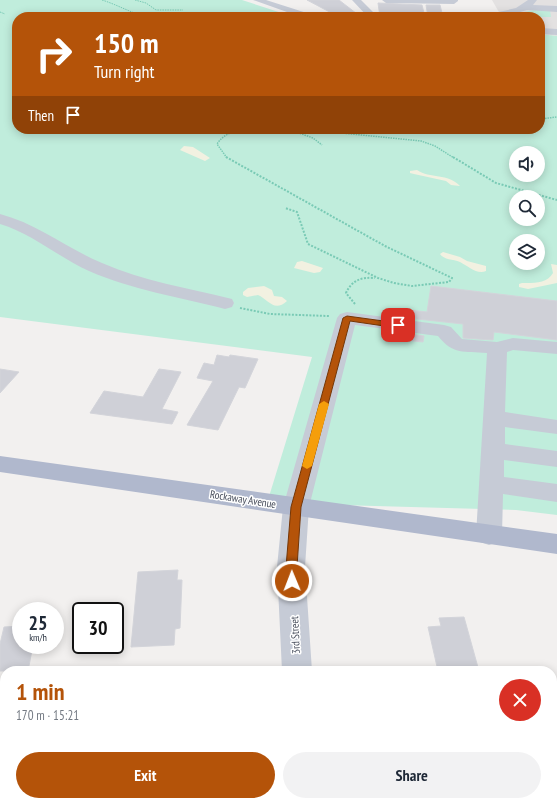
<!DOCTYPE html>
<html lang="en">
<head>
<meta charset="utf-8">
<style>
	:root { --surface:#fff; --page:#f2f2f3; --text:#1f2937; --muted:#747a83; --accent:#b45309 }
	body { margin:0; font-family:"PT Sans Narrow",sans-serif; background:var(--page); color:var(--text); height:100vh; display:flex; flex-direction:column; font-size:15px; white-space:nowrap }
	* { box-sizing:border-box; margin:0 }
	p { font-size:13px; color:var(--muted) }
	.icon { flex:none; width:22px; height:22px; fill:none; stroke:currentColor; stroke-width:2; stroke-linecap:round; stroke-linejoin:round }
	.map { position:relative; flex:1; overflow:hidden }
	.sheet { position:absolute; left:0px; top:666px; width:557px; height:140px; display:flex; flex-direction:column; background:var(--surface); border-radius:16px 16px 0 0; box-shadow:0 2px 10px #0003 }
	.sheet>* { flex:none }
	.hud { position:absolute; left:12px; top:12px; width:533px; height:122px; border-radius:16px; box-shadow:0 2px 10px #0003; background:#b45309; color:#fff; overflow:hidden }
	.fabs { position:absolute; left:509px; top:146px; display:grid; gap:8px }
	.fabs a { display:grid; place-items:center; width:36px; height:36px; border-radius:50%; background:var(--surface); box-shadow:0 2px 10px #0003; font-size:20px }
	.speed { position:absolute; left:12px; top:602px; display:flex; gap:8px; font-size:20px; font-weight:700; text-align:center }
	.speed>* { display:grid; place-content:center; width:52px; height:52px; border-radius:50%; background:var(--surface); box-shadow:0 2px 10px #0003; line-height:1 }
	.speed small { font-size:10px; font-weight:400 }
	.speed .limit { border:2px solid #111; border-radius:6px; background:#fff; color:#111 }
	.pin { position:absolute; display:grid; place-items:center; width:34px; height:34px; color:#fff; margin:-17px; border-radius:8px; box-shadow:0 2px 6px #0006 }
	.me { position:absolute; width:44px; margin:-22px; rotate:359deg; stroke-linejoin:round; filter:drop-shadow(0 0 3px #0008) }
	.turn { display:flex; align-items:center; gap:14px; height:84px; padding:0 16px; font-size:18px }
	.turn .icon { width:52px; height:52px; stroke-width:2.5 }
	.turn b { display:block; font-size:28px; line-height:34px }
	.then { display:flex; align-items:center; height:38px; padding:0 16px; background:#0003; gap:8px; font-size:15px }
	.round { display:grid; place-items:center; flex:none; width:42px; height:42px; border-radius:21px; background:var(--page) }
	.overview { display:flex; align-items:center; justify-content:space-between; height:68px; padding:0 16px }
	h1 { font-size:24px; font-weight:700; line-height:30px; color:var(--accent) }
	.cta { display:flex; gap:8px; margin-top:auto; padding:8px 16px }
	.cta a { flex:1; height:46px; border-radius:24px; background:var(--accent); color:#fff; font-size:16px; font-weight:700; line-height:46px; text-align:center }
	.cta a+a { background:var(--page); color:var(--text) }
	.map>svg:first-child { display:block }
	.education { fill:#e3e1e1 }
	.green { fill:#c0eddc; fill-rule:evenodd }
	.sand { fill:#f2f1e1 }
	.building { fill:#cfd0d7; stroke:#d3d4da }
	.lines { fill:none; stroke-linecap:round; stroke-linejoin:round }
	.path-far2 { stroke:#79cab5; stroke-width:1; stroke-dasharray:1.5 1; stroke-linecap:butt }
	.path-far1 { stroke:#79cab5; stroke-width:1.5; stroke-dasharray:1.5 1; stroke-linecap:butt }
	.path { stroke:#79cab5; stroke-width:2; stroke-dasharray:2 1.5; stroke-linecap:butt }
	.minor { fill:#c6cbd6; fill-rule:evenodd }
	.major { fill:#b0b8cd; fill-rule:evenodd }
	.route { fill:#b45309; stroke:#753606 }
	.slow { fill:#f59e0b }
	.labels { text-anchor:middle; stroke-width:3; stroke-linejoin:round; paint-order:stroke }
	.street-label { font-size:11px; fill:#484e5c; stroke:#fff }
</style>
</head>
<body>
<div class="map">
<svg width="557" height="806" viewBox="0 0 557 806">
	<rect width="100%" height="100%" fill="#f2f0ef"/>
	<path class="education" d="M 492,0 L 557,0 L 557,36 L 540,34 L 540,17 L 489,17 L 500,14 Z"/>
	<path class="green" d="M 0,0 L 242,0 L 294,17 L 17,17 L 17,129 L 540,129 L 540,34 L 557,36 L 557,515 L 516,510 L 267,503 L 312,357 L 0,317 ZM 516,153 L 538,153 L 538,175 L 516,175 ZM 516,197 L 538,197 L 538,219 L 516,219 ZM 516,241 L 538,241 L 538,263 L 516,263 Z
		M 533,10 L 550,10 L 551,17 L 505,17 Z"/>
	<path class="sand" d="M 184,146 L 193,147 L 210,158 L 205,161 L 180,150 Z
		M 417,170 C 430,179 448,173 460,186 L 451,185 L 446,181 L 414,174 L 410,173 L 410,171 Z
		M 443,252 L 460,257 L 467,261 L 486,266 L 486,271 C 477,275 468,266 460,262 C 453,259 444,260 440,254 Z
		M 302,261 L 323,268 L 320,272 L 314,273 L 294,268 L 297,262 Z
		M 551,264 L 557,265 L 557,283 L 528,289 L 519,287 L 519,284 L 522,283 C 533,283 547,284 553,273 Z
		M 264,286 L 272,290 L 274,296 L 282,297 L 287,301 C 274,313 268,299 258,295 L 247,297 L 243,295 L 243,292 L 248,288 Z"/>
	<path class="building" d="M 307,0 L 339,0 L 361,17 L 339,17 Z
		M 378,3 L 422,5 L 425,17 L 380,17 Z
		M 426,5 L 440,5 L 443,17 L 428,17 Z
		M 431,286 L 557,301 L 557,340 L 494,332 L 493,340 L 463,338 L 463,324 L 399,317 L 401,309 L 427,312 Z
		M 397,332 L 424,336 L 423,342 L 395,339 Z
		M 217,355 L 229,357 L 230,355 L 258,359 L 245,388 L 239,387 L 218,430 L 187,425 L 213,381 L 197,378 L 204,363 L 214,365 Z
		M 0,369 L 19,372 L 0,393 Z
		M 159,369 L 181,372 L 162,409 L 178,412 L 172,424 L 90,413 L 104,391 L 143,397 Z
		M 178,570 L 177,580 L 182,580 L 180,628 L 175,629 L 174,645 L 131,647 L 138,572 Z
		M 464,617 L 479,671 L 438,671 L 428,627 L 441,626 L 439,618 Z
		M 21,626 L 21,645 L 33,645 L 28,671 L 0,671 L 0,644 L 4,627 Z"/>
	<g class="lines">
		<path class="path-far2" d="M 102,0 C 118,5 131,13 147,17
			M 135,0 L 146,3 L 156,10 L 183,10
			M 0,12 L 5,14"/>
		<path class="path-far1" d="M 540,119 L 557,117
			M 288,129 L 313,138 L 322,145
			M 301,129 L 421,141 L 435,146 L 454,158
			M 227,158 L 217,144 C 225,132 237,130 250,129"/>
		<path class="path" d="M 226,157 L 385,246 L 452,278 L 449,282 L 412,286 L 394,283 L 378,278 L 308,244 L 297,212 L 285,208
			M 453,157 L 496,183 L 557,200
			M 355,304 L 346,293 C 352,280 361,277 375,278
			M 240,308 L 270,314 L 329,316"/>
		<path class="minor" d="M 253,0 L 266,0 L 313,15 L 315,17 L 301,17 Z
			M 352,0 L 361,0 L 378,17 L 368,17 Z
			M 382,0 L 458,0 L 458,1 L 454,4 L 386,3 Z
			M 528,0 L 537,0 L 533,5 L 557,6 L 557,12 L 527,10 L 503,17 L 484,17 L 486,15 L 516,8 Z
			M 540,28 L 557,29 L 557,35 L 540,34 Z
			M 0,214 C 38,224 66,248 102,263 C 143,281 188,288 232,299 L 234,303 L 232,307 L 225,309 C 180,297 132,290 89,271 C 58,257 33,234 0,224 Z
			M 347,312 L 444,325 L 451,327 L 462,339 L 497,342 L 513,338 L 557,342 L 557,354 L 513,350 L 507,352 L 505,412 L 557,420 L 557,434 L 505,427 L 505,444 L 557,451 L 557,467 L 504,460 L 504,477 L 557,484 L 557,502 L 503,494 L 502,535 L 498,542 L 489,545 L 480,542 L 476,535 L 487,353 C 464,351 453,355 438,336 L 355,325 L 309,507 L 305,567 L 312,671 L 282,671 L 277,567 L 283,507 L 337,318 L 340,314 Z
			M 289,801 L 325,801 L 325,806 L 289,806 Z"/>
		<path class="major" d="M 0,456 L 557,534 L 557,554 L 0,472 Z"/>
	</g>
	<path class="route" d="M 347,316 L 398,323 L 402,325 L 398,328 L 350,321 L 301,507 L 297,567 L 298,581 L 296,585 L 288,585 L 286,567 L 291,507 L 343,318 Z"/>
	<path class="slow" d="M 324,401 L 329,404 L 312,466 L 307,469 L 302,466 L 319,404 Z"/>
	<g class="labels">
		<g class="street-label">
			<text transform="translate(243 499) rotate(9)" y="4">Rockaway Avenue</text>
			<text transform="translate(295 635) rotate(-93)" y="4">3rd Street</text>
		</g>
	</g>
</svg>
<div class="fabs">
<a><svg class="icon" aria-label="sound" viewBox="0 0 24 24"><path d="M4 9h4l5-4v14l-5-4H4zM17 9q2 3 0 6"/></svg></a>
<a><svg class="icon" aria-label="search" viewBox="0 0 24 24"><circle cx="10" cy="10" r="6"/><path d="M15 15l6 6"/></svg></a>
<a><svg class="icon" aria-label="layers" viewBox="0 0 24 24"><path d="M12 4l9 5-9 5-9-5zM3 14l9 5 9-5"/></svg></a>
</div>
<div class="speed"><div>25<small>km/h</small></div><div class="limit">30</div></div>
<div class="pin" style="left:398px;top:325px;background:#d93025"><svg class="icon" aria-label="arrive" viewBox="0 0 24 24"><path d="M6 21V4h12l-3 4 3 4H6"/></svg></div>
<svg class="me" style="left:292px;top:581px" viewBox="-20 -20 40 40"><circle r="17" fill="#b45309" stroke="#fff" stroke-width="3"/><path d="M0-11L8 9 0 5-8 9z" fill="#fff"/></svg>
<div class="hud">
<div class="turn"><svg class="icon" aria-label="right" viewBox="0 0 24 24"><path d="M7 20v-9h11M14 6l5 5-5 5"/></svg><div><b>150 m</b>Turn right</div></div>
<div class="then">Then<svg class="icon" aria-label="arrive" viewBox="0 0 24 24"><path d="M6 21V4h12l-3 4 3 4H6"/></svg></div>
</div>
<section class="sheet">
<div class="overview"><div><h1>1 min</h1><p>170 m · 15:21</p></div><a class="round" style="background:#d93025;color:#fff"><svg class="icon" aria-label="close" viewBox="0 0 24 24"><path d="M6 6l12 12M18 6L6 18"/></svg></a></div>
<div class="cta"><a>Exit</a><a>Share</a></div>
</section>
</div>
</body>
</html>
